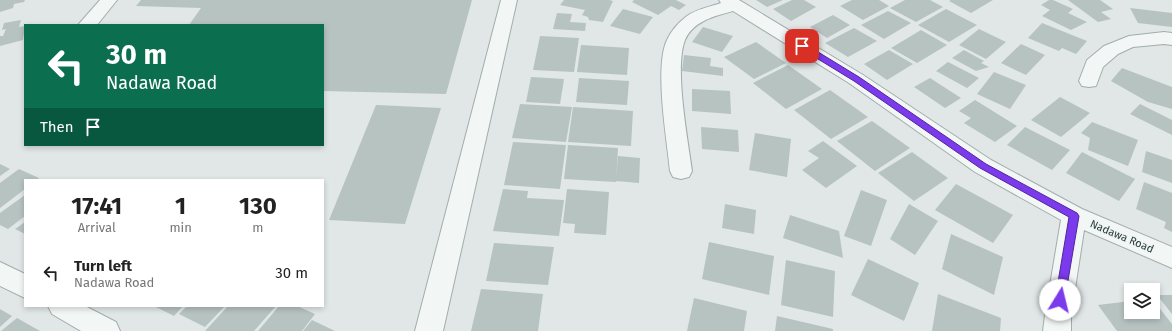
<!DOCTYPE html>
<html lang="en">
<head>
<meta charset="utf-8">
<style>
	:root { --surface:#fff; --page:#f2f2f2; --text:#222; --muted:#767676 }
	body { margin:0; font-family:"Fira Sans",sans-serif; background:var(--page); color:var(--text); height:100vh; display:flex; flex-direction:column; font-size:15px; white-space:nowrap }
	* { box-sizing:border-box; margin:0 }
	p { font-size:13px; color:var(--muted) }
	.icon { flex:none; width:22px; height:22px; fill:none; stroke:currentColor; stroke-width:2; stroke-linecap:round; stroke-linejoin:round }
	.map { position:relative; flex:1; overflow:hidden }
	.details { position:absolute; left:24px; top:179px; width:300px; height:128px; display:flex; flex-direction:column; background:var(--surface); border-radius:0px; box-shadow:0 2px 6px #0003 }
	.details>* { flex:none }
	.banner { position:absolute; left:24px; top:24px; width:300px; height:122px; border-radius:0px; box-shadow:0 2px 6px #0003; background:#0b6e4f; color:#fff; overflow:hidden }
	.tools { position:absolute; left:1124px; top:283px; display:grid; gap:8px }
	.tools a { display:grid; place-items:center; width:36px; height:36px; border-radius:0px; background:var(--surface); box-shadow:0 2px 6px #0003; font-size:20px }
	.pin { position:absolute; display:grid; place-items:center; width:34px; height:34px; color:#fff; margin:-17px; border-radius:8px; box-shadow:0 2px 6px #0006 }
	.me { position:absolute; width:44px; margin:-22px; rotate:9deg; stroke-linejoin:round; filter:drop-shadow(0 0 3px #0008) }
	.turn { display:flex; align-items:center; gap:14px; height:84px; padding:0 16px; font-size:18px }
	.turn .icon { width:52px; height:52px; stroke-width:2.5 }
	.turn b { display:block; font-size:28px; line-height:34px }
	.then { display:flex; align-items:center; height:38px; padding:0 16px; background:#0003; gap:8px; font-size:15px }
	.eta { display:flex; justify-content:space-evenly; align-items:center; height:68px; text-align:center }
	.eta b { font-size:24px; font-weight:700; line-height:28px }
	ul { padding:0; list-style:none }
	li { display:flex; align-items:center; gap:12px; height:52px; padding:0 16px }
	li div { flex:1 }
	li b { display:block; font-size:15px }
	li em { font-style:normal }
	.map>svg:first-child { display:block }
	.building { fill:#b7c3c1 }
	.lines { fill:none; stroke-linecap:round; stroke-linejoin:round }
	.minor-casing { stroke:#a2adac; stroke-width:2 }
	.minor { fill:#f2f6f5; fill-rule:evenodd }
	.route { fill:#7c3aed; stroke:#51269a }
	.labels { text-anchor:middle; stroke-width:3; stroke-linejoin:round; paint-order:stroke }
	.street-label { font-size:11px; fill:#2a3d3a; stroke:#eff5f4 }
</style>
</head>
<body>
<div class="map">
<svg width="1172" height="331" viewBox="0 0 1172 331">
	<rect width="100%" height="100%" fill="#e0e7e6"/>
	<path class="building" d="M 0,0 L 25,0 L 24,2 L 14,4 L 13,8 L 0,12 Z
		M 141,0 L 472,0 L 446,94 L 323,91 L 323,25 L 189,25 L 201,8 L 136,6 Z
		M 564,0 L 609,0 L 613,1 L 603,22 L 589,20 L 588,17 L 582,15 L 585,10 L 560,5 Z
		M 634,0 L 676,0 L 686,5 L 679,10 L 671,6 L 658,15 L 632,2 Z
		M 756,0 L 783,0 L 767,7 Z
		M 792,0 L 804,0 L 816,7 L 791,21 L 773,9 Z
		M 852,0 L 879,0 L 889,6 L 863,20 L 840,6 Z
		M 905,0 L 930,0 L 943,7 L 916,22 L 890,8 Z
		M 951,0 L 993,0 L 971,13 L 949,1 Z
		M 1049,0 L 1053,0 L 1073,9 L 1068,13 L 1087,22 L 1071,30 L 1042,16 L 1050,10 L 1041,5 Z
		M 1068,0 L 1100,0 L 1113,9 L 1101,12 L 1111,19 L 1098,22 Z
		M 1130,8 L 1172,13 L 1172,27 L 1138,23 Z
		M 623,9 L 653,17 L 640,34 L 610,26 Z
		M 946,9 L 977,25 L 949,42 L 918,25 Z
		M 888,11 L 911,23 L 884,39 L 861,25 Z
		M 557,13 L 572,14 L 570,22 L 586,23 L 585,31 L 553,29 Z
		M 833,15 L 850,25 L 827,38 L 810,27 Z
		M 21,20 L 19,27 L 25,26 L 23,40 L 0,46 L 0,36 L 3,36 L 6,29 L 2,30 L 4,23 Z
		M 1042,23 L 1087,41 L 1076,54 L 1062,48 L 1059,51 L 1028,38 Z
		M 703,27 L 733,36 L 722,52 L 692,42 Z
		M 854,28 L 877,41 L 848,57 L 825,43 Z
		M 979,29 L 1006,42 L 986,59 L 959,45 Z
		M 921,30 L 947,45 L 917,63 L 891,48 Z
		M 540,36 L 579,38 L 574,72 L 533,70 Z
		M 756,42 L 786,63 L 754,79 L 724,57 Z
		M 1021,44 L 1045,55 L 1026,75 L 1001,63 Z
		M 581,45 L 629,48 L 627,75 L 577,72 Z
		M 889,50 L 913,64 L 887,80 L 864,64 Z
		M 964,50 L 984,61 L 981,63 L 989,67 L 976,71 L 952,58 Z
		M 684,55 L 711,58 L 710,66 L 723,68 L 723,76 L 682,71 Z
		M 948,62 L 979,78 L 967,88 L 936,71 Z
		M 788,65 L 822,89 L 786,109 L 753,83 Z
		M 1122,68 L 1172,87 L 1172,109 L 1148,102 L 1111,81 Z
		M 994,72 L 1026,85 L 1010,109 L 977,94 Z
		M 531,77 L 564,79 L 560,104 L 526,102 Z
		M 579,78 L 629,81 L 627,105 L 576,102 Z
		M 930,78 L 961,98 L 945,108 L 914,87 Z
		M 692,89 L 730,91 L 731,114 L 692,111 Z
		M 830,90 L 868,117 L 831,139 L 794,110 Z
		M 1060,97 L 1090,113 L 1061,137 L 1031,120 Z
		M 975,100 L 1017,126 L 995,142 L 964,123 L 971,118 L 959,111 Z
		M 520,104 L 572,107 L 566,142 L 512,138 Z
		M 1140,104 L 1172,120 L 1172,135 L 1130,114 Z
		M 376,105 L 441,108 L 405,224 L 329,220 Z
		M 573,107 L 633,111 L 631,146 L 568,142 Z
		M 872,121 L 910,148 L 875,171 L 837,141 Z
		M 1092,122 L 1138,140 L 1128,166 L 1088,150 L 1090,138 L 1081,133 Z
		M 701,127 L 738,130 L 739,152 L 702,149 Z
		M 1025,127 L 1070,150 L 1052,170 L 1007,145 Z
		M 755,133 L 791,139 L 787,177 L 749,170 Z
		M 823,141 L 857,166 L 826,188 L 802,170 L 819,158 L 808,151 Z
		M 513,142 L 566,145 L 560,189 L 504,185 Z
		M 568,145 L 618,148 L 616,182 L 564,179 Z
		M 1146,151 L 1172,160 L 1172,183 L 1142,172 Z
		M 912,152 L 948,178 L 914,201 L 878,173 Z
		M 1082,152 L 1135,179 L 1119,201 L 1066,173 Z
		M 618,156 L 640,158 L 639,183 L 616,181 Z
		M 0,164 L 10,169 L 0,176 Z
		M 19,169 L 39,178 L 37,180 L 25,180 L 25,189 L 0,208 L 0,183 Z
		M 1144,182 L 1172,193 L 1172,232 L 1164,228 L 1166,222 L 1136,209 Z
		M 956,184 L 1013,215 L 993,243 L 935,210 Z
		M 503,189 L 528,191 L 527,198 L 564,200 L 559,236 L 493,231 Z
		M 567,189 L 609,192 L 606,235 L 574,233 L 575,224 L 563,223 Z
		M 861,190 L 887,200 L 871,246 L 844,236 Z
		M 25,195 L 25,216 L 8,229 L 0,225 L 0,213 Z
		M 725,204 L 756,210 L 754,234 L 722,228 Z
		M 909,204 L 938,221 L 915,255 L 890,239 Z
		M 790,215 L 839,231 L 843,258 L 783,238 Z
		M 25,222 L 25,234 L 15,229 Z
		M 951,234 L 1003,257 L 994,295 L 942,269 Z
		M 709,242 L 774,256 L 769,295 L 702,279 Z
		M 494,243 L 554,247 L 548,285 L 486,281 Z
		M 868,259 L 919,283 L 904,321 L 851,295 Z
		M 786,260 L 835,271 L 833,317 L 781,305 Z
		M 481,289 L 543,294 L 538,331 L 471,331 Z
		M 938,294 L 1001,318 L 1000,331 L 932,331 Z
		M 1157,295 L 1172,295 L 1172,314 Z
		M 694,298 L 747,311 L 744,331 L 687,331 Z
		M 1153,300 L 1172,324 L 1172,331 L 1117,331 L 1098,305 L 1131,301 L 1131,312 L 1153,312 Z
		M 154,306 L 183,306 L 174,316 Z
		M 187,306 L 225,306 L 205,327 L 179,314 Z
		M 228,306 L 276,306 L 254,331 L 205,331 Z
		M 279,306 L 297,306 L 315,314 L 302,331 L 258,331 Z
		M 0,309 L 12,316 L 0,327 Z
		M 777,316 L 833,329 L 833,331 L 775,331 Z
		M 17,318 L 40,331 L 1,331 Z
		M 312,320 L 335,331 L 303,331 Z"/>
	<g class="lines">
		<defs>
			<path id="minor" d="M 100,0 L 117,0 L 97,25 L 78,25 Z
				M 501,0 L 517,0 L 443,331 L 415,331 Z
				M 719,0 L 739,0 L 863,75 L 991,160 L 1082,209 L 1172,247 L 1172,268 L 1084,230 L 1071,315 L 1071,331 L 1043,331 L 1045,315 L 1061,220 L 975,172 L 849,83 L 733,11 C 715,16 693,21 685,40 C 674,68 688,140 692,171 L 689,177 L 681,179 L 673,177 L 670,171 C 667,140 654,67 667,40 C 671,31 679,22 687,16 C 697,9 709,7 721,3 Z
				M 1164,32 L 1172,33 L 1172,45 L 1164,44 L 1133,47 L 1118,54 L 1103,67 L 1096,86 L 1089,87 L 1082,86 L 1079,81 L 1087,60 L 1104,46 L 1129,36 Z
				M 0,262 L 25,274 L 25,298 L 0,286 Z
				M 48,306 L 85,306 L 116,322 L 120,331 L 81,331 L 52,314 Z"/>
		</defs>
		<use href="#minor" class="minor-casing"/>
		<use href="#minor" class="minor"/>
	</g>
	<path class="route" d="M 800,44 L 805,44 L 859,77 L 986,164 L 1077,213 L 1079,216 L 1064,304 L 1060,305 L 1056,304 L 1055,300 L 1069,217 L 980,168 L 854,81 L 800,48 Z"/>
	<g class="labels">
		<g class="street-label">
			<text transform="translate(1122 236) rotate(23)" y="4">Nadawa Road</text>
		</g>
	</g>
</svg>
<div class="tools">
<a><svg class="icon" aria-label="layers" viewBox="0 0 24 24"><path d="M12 4l9 5-9 5-9-5zM3 14l9 5 9-5"/></svg></a>
</div>
<div class="pin" style="left:802px;top:46px;background:#d93025"><svg class="icon" aria-label="arrive" viewBox="0 0 24 24"><path d="M6 21V4h12l-3 4 3 4H6"/></svg></div>
<svg class="me" style="left:1060px;top:300px" viewBox="-20 -20 40 40"><circle r="19" fill="#fff"/><path d="M0-13L10 11 0 6-10 11z" fill="#7c3aed"/></svg>
<div class="banner">
<div class="turn"><svg class="icon" aria-label="left" viewBox="0 0 24 24"><path d="M17 20v-9H6M10 6l-5 5 5 5"/></svg><div><b>30 m</b>Nadawa Road</div></div>
<div class="then">Then<svg class="icon" aria-label="arrive" viewBox="0 0 24 24"><path d="M6 21V4h12l-3 4 3 4H6"/></svg></div>
</div>
<section class="details">
<div class="eta">
<div><b>17:41</b><p>Arrival</p></div>
<div><b>1</b><p>min</p></div>
<div><b>130</b><p>m</p></div>
</div>
<ul>
<li><svg class="icon" aria-label="left" viewBox="0 0 24 24"><path d="M17 20v-9H6M10 6l-5 5 5 5"/></svg><div><b>Turn left</b><p>Nadawa Road</p></div><em>30 m</em></li>
</ul>
</section>
</div>
</body>
</html>
